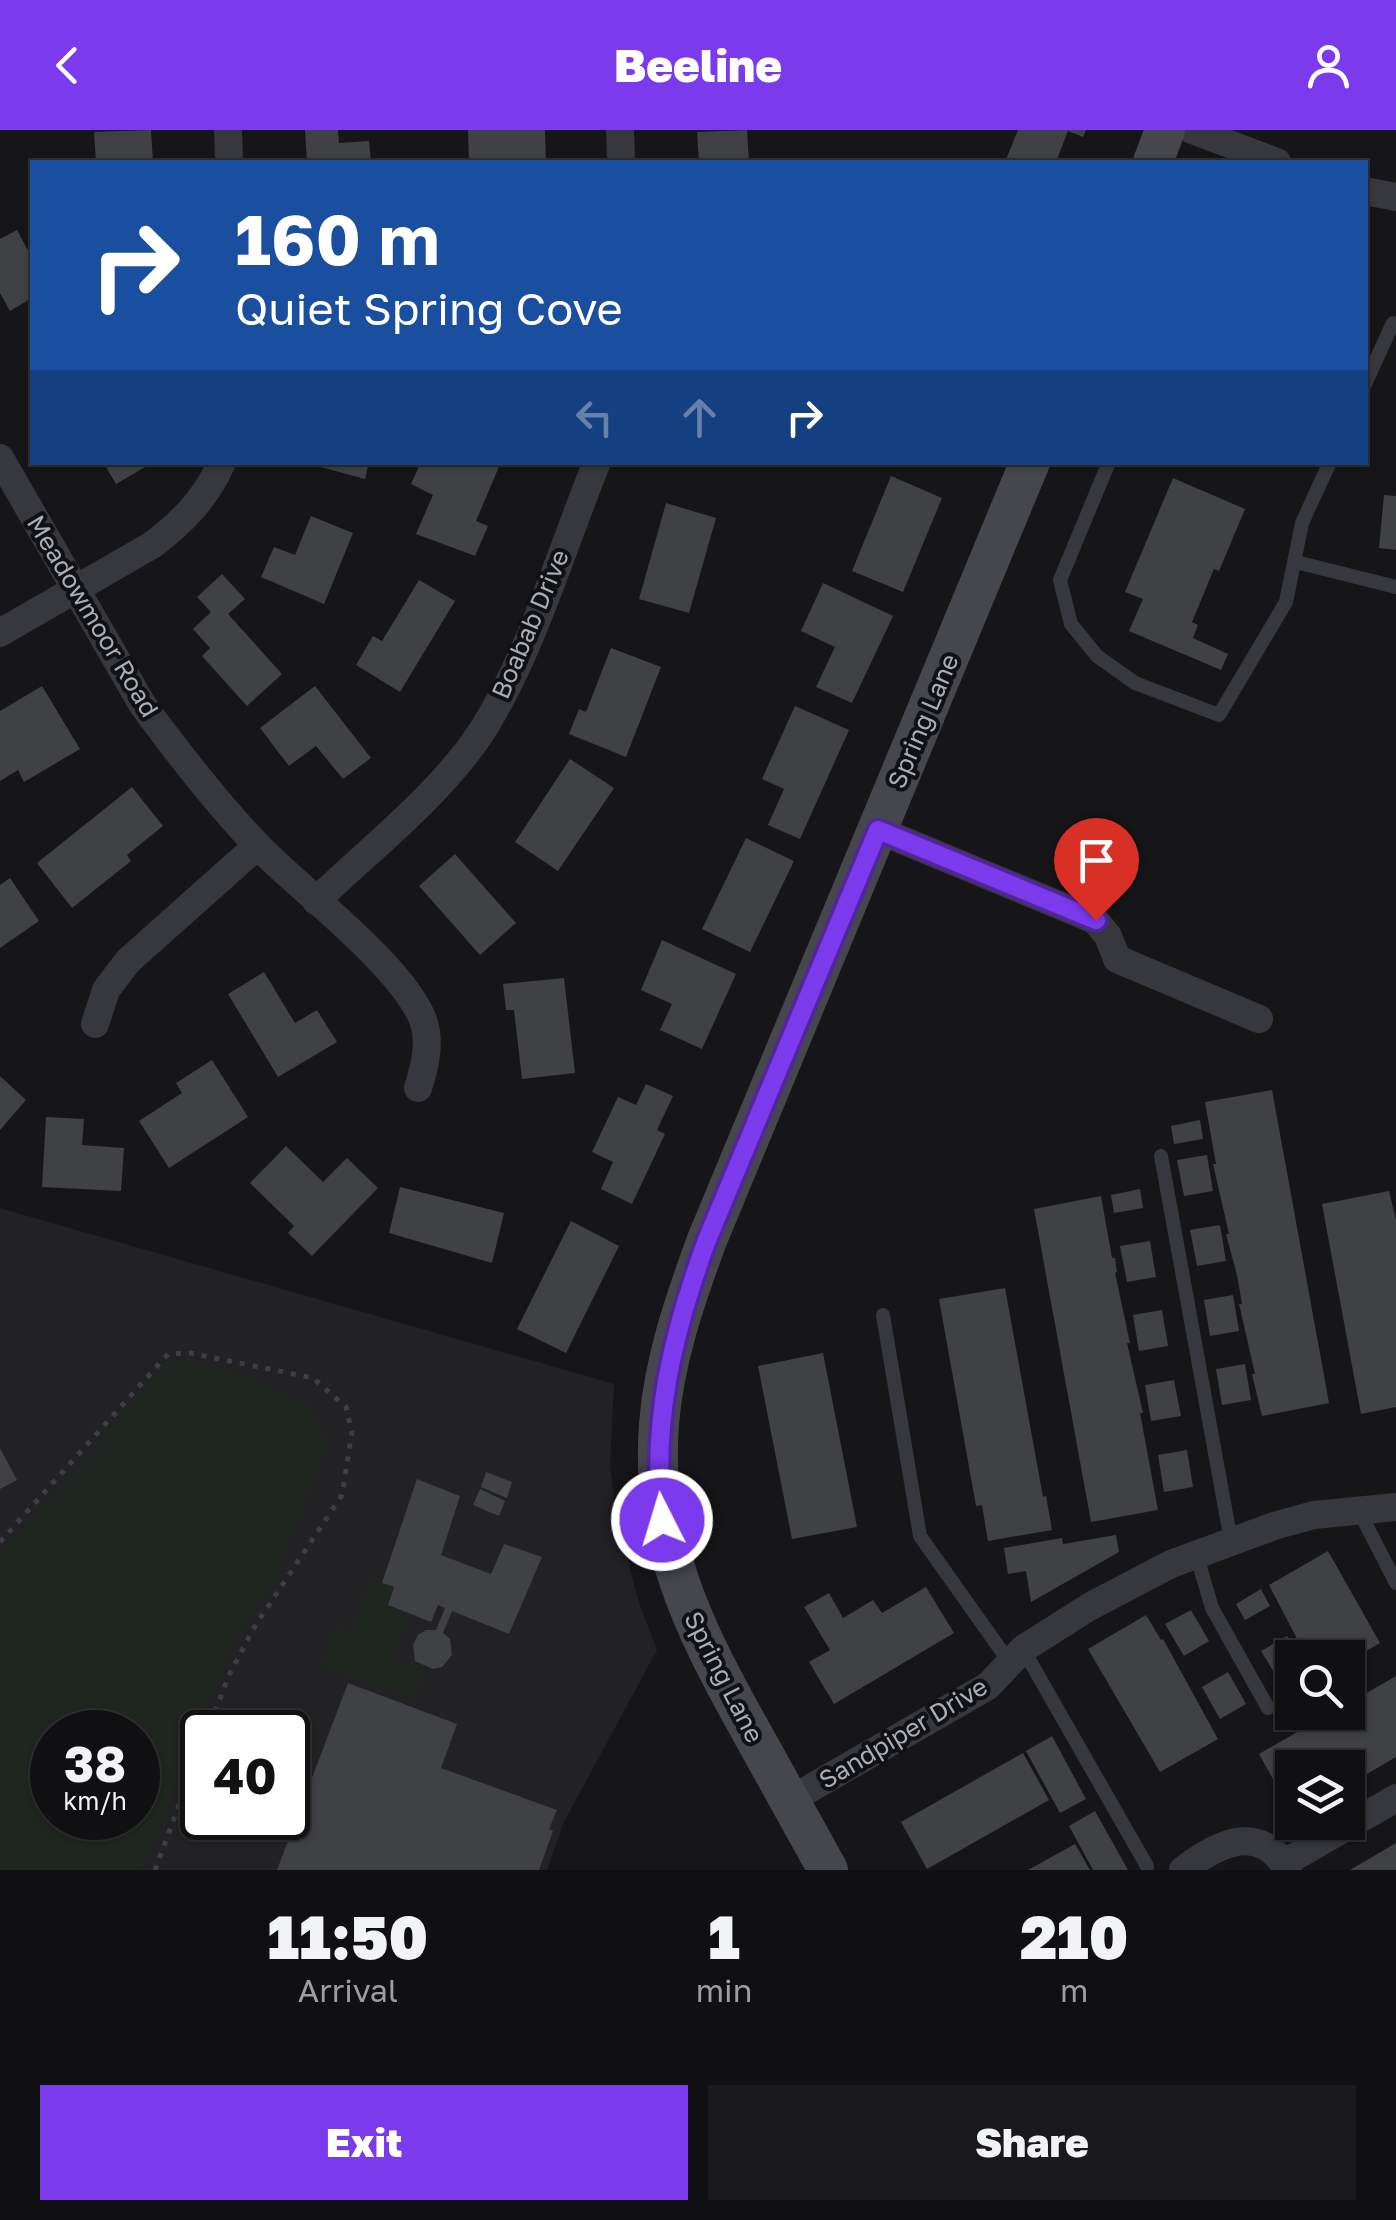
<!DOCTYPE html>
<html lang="en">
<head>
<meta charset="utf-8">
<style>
	:root { --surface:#101012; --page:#19191b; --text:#f1f3f6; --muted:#9c9d9f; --line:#303032; --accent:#7c3aed }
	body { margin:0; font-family:"Golos Text",sans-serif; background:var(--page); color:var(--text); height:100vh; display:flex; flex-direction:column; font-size:38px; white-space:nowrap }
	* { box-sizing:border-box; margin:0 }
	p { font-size:32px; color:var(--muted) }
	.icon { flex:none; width:55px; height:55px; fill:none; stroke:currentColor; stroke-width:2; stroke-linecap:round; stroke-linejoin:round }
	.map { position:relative; height:1740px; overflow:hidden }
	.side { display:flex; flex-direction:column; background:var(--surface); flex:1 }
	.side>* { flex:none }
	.top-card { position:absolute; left:30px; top:30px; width:1338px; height:305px; border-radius:0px; box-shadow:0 2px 8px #0004,0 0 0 2px var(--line); background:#1a4fa0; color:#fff; overflow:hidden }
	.fabs { position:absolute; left:1275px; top:1510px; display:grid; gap:20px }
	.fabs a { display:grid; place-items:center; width:90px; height:90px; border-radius:0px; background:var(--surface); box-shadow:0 2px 8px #0004,0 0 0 2px var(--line); font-size:50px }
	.speed { position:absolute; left:30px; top:1580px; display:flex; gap:20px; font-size:50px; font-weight:700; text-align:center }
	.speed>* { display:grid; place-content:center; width:130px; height:130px; border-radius:50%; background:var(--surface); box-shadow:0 2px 8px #0004,0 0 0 2px var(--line); line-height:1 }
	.speed small { font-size:25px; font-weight:400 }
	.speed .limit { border:5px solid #111; border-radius:15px; background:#fff; color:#111 }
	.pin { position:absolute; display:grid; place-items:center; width:85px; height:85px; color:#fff; margin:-102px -42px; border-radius:50% 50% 50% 0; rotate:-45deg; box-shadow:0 0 10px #0007 }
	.pin .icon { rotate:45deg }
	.me { position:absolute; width:110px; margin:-55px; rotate:355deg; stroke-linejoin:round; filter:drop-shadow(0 0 8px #0008) }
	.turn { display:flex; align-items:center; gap:35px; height:210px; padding:0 40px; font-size:45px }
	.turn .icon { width:130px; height:130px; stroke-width:2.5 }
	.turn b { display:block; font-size:70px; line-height:85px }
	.lanes { display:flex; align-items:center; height:95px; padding:0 40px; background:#0003; justify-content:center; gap:50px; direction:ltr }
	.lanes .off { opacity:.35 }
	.eta { display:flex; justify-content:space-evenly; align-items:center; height:170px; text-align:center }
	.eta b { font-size:60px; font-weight:800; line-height:70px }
	.primary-button { display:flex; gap:20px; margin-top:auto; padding:20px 40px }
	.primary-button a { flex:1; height:115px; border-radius:0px; background:var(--accent); color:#fff; font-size:40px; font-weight:800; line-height:115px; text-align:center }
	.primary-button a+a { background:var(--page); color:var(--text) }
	header { display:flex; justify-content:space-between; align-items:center; height:130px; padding:0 40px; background:var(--accent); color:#fff; font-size:45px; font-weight:800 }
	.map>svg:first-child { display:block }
	.built { fill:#222225; fill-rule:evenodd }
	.green { fill:#1e261f; fill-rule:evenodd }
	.building { fill:#404145 }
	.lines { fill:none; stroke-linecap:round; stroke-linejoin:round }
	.path { stroke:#3d3f44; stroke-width:5; stroke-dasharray:5 8; stroke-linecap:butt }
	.lane { stroke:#37383d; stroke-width:14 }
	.street { stroke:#37383d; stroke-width:28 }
	.secondary { stroke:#45474d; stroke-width:40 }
	.route-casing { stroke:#51269a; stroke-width:25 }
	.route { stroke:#7c3aed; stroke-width:18 }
	.labels { text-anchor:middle; stroke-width:8; stroke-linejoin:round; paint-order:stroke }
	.street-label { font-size:25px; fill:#a8adb8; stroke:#111113 }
</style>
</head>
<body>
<header><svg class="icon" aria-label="back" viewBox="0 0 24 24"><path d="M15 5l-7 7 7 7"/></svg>Beeline<svg class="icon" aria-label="person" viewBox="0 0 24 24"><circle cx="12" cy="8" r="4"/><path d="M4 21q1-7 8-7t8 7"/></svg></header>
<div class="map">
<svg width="1396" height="1740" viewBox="0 0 1396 1740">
	<rect width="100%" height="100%" fill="#161618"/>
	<path class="built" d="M 0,1078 L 614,1254 L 610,1335 L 616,1385 L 639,1473 L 657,1520 L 564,1692 L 547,1740 L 0,1740 ZM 52,1602 L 138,1602 L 138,1688 L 52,1688 ZM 202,1602 L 288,1602 L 288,1688 L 202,1688 Z"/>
	<path class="green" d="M 181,1229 L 247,1247 L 311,1277 L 328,1312 L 273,1455 L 232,1513 L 143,1740 L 0,1740 L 0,1424 L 87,1328 L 168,1230 ZM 52,1602 L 138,1602 L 138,1688 L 52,1688 Z
		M 369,1449 L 394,1457 L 388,1475 L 409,1482 L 393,1530 L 424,1542 L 415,1570 L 322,1536 L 334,1497 L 353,1503 Z"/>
	<path class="building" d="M 151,0 L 153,32 L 96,32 L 94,2 Z
		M 305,0 L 338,0 L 339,13 L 369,11 L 371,32 L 307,32 Z
		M 468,0 L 545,0 L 546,32 L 469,32 Z
		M 747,0 L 749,32 L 699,32 L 697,2 Z
		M 1018,0 L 1086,0 L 1083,7 L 1068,1 L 1056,32 L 1005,32 Z
		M 17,100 L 32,128 L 32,168 L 10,181 L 0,163 L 0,109 Z
		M 103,332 L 154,332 L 116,354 Z
		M 302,332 L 369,332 L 365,349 Z
		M 421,332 L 501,332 L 476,391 L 488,396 L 475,426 L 416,404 L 433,365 L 411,354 Z
		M 891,346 L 942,368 L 903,462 L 852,441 Z
		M 1173,348 L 1245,379 L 1219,441 L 1214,439 L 1192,492 L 1198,495 L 1193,508 L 1228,524 L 1221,540 L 1129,501 L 1143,469 L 1125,462 Z
		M 1384,365 L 1396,366 L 1396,420 L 1379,418 Z
		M 666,373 L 716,388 L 689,483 L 639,469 Z
		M 311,386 L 353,403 L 324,474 L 261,447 L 274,417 L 295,425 Z
		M 222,444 L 245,469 L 228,484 L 282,544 L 247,576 L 202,526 L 210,518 L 193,499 L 211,482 L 197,467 Z
		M 419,450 L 455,471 L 400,562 L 356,535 L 373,506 L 382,511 Z
		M 823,453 L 893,486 L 852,573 L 816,557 L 835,517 L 801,501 Z
		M 611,518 L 661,537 L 626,627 L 569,604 L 579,579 L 586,582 Z
		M 42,556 L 80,619 L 24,652 L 18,640 L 0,651 L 0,581 Z
		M 315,556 L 371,628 L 343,649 L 316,616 L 289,636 L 260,598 Z
		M 795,576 L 849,600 L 800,709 L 768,695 L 784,659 L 762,649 Z
		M 570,629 L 614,658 L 558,741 L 515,712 Z
		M 132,657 L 163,696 L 127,725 L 131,731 L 72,778 L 37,733 Z
		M 746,708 L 794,731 L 750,822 L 702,799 Z
		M 455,724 L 516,793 L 480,825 L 419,756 Z
		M 10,748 L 39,791 L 0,818 L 0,755 Z
		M 662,810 L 736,844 L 702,919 L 660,900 L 672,874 L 641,860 Z
		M 264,842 L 295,893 L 317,880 L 337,912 L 278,947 L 228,864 Z
		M 564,848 L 575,943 L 522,949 L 514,880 L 506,880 L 503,854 Z
		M 212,930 L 248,987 L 169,1038 L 139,991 L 182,963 L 176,953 Z
		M 0,946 L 26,970 L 0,1000 Z
		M 646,954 L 673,966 L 657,1000 L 665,1004 L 632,1074 L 601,1059 L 613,1032 L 592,1022 L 618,967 L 636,975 Z
		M 1272,960 L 1329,1273 L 1262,1286 L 1252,1244 L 1255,1244 L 1239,1174 L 1242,1174 L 1237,1145 L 1226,1104 L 1229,1104 L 1213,1034 L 1216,1034 L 1205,972 Z
		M 46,987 L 84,989 L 82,1015 L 124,1018 L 121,1061 L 42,1057 Z
		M 1200,990 L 1203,1009 L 1174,1014 L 1171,996 Z
		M 286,1016 L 323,1052 L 347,1028 L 378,1058 L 312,1126 L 288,1103 L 294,1096 L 250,1053 Z
		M 1207,1025 L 1213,1061 L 1184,1066 L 1177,1030 Z
		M 400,1057 L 504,1083 L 492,1133 L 389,1103 Z
		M 1140,1059 L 1143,1078 L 1114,1083 L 1111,1065 Z
		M 1389,1061 L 1396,1090 L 1396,1277 L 1361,1284 L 1322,1074 Z
		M 1101,1066 L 1112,1128 L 1115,1128 L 1117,1142 L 1115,1143 L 1130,1213 L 1127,1213 L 1143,1283 L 1140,1283 L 1158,1380 L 1091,1392 L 1034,1079 Z
		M 571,1091 L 619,1116 L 566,1223 L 517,1199 Z
		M 1220,1095 L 1226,1131 L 1197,1136 L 1190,1100 Z
		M 1150,1111 L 1156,1147 L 1127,1152 L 1120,1116 Z
		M 1005,1158 L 1043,1367 L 1046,1366 L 1052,1400 L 988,1411 L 982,1375 L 976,1376 L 939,1169 Z
		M 1233,1165 L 1239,1201 L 1210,1206 L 1204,1170 Z
		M 1162,1180 L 1168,1216 L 1139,1221 L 1133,1185 Z
		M 823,1223 L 857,1397 L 792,1409 L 758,1236 Z
		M 1245,1234 L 1251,1270 L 1222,1275 L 1216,1239 Z
		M 1174,1250 L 1181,1286 L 1151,1291 L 1145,1255 Z
		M 0,1318 L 17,1350 L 0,1359 Z
		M 1187,1320 L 1193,1357 L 1164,1362 L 1158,1325 Z
		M 486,1342 L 512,1352 L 507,1368 L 481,1357 Z
		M 417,1349 L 460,1366 L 441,1425 L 491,1444 L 504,1414 L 542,1427 L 509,1504 L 452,1481 L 443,1503 L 450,1509 L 452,1525 L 442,1537 L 433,1539 L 415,1531 L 413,1515 L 418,1505 L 426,1500 L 436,1500 L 445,1478 L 438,1475 L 431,1492 L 388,1475 L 394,1457 L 382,1453 Z
		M 480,1359 L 505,1371 L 499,1386 L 473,1375 Z
		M 1116,1405 L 1119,1422 L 1031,1472 L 1026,1441 L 1008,1444 L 1004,1418 L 1062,1408 L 1063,1414 Z
		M 1328,1421 L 1380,1513 L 1348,1531 L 1348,1528 L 1310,1528 L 1305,1524 L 1269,1455 Z
		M 926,1457 L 954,1503 L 834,1574 L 809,1532 L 830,1520 L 804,1477 L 829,1463 L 843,1488 L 873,1470 L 882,1483 Z
		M 1261,1459 L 1270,1476 L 1245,1490 L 1236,1474 Z
		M 1191,1480 L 1209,1511 L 1184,1526 L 1165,1494 Z
		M 1146,1485 L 1161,1510 L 1163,1509 L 1218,1609 L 1160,1642 L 1088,1519 Z
		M 1287,1506 L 1300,1528 L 1292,1528 L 1292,1545 L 1280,1552 L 1261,1521 Z
		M 1228,1542 L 1246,1574 L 1220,1589 L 1202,1557 Z
		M 1396,1546 L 1396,1627 L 1348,1655 L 1348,1638 L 1292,1638 L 1292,1683 L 1259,1624 L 1332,1582 L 1348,1582 L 1348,1574 Z
		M 348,1553 L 457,1594 L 441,1638 L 557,1680 L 549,1699 L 553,1701 L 539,1740 L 277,1740 Z
		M 1052,1606 L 1086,1669 L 1060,1683 L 1026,1621 Z
		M 1023,1623 L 1049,1670 L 927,1739 L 901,1692 Z
		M 1095,1681 L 1128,1740 L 1093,1740 L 1069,1696 Z
		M 1396,1713 L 1396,1740 L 1350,1740 Z
		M 1075,1714 L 1090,1740 L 1028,1740 Z"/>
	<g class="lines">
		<path class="path" d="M 0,1412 L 168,1224 L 190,1223 L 313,1248 L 346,1277 L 352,1302 L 342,1365 L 255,1496 L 230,1543 L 207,1602
			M 155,1740 L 202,1613"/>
		<path class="lane" d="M 1365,254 L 1393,193
			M 1109,332 L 1060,450 L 1071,494 L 1097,526 L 1135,553 L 1219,585 L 1286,472 L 1302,393 L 1330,332
			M 1296,432 L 1396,457
			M 1161,1026 L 1231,1411
			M 883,1185 L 920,1406 L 1010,1533
			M 1358,1379 L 1396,1453
			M 1196,1423 L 1212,1478 L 1268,1578
			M 1023,1519 L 1147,1736"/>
		<path class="street" d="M 228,0 L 229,32
			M 620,0 L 621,32
			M 1192,0 L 1277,32
			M 1365,61 L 1396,67
			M 0,328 L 142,574 C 178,623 217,674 259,717 C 302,761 402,836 423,890 C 431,912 425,936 418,958
			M 0,503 L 152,415 C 183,392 206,368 222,332
			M 878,700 L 1095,790 L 1108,806 L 1117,829 L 1259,889
			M 316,771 C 370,719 441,664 482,601 C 531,524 562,418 597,332
			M 95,894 L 106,860 L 128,831 L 257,716
			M 790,1670 L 988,1556 L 1023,1519 L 1089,1477 L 1171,1434 L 1274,1396 L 1314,1385 L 1396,1377
			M 1284,1733 L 1396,1668
			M 1183,1740 C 1217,1714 1259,1691 1288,1740"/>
		<path class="secondary" d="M 1153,32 L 1165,0
			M 828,1740 C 801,1691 774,1643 747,1594 C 692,1495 650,1410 659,1294 C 664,1230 685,1170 707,1110 L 1030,332"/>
	</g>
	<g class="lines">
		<defs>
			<path id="route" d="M 662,1390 C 651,1292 673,1202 707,1110 L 878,700 L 1096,790"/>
		</defs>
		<use href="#route" class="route-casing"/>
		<use href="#route" class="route"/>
	</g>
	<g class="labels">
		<g class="street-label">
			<text transform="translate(93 486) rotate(59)" y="9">Meadowmoor Road</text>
			<text transform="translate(530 494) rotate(-67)" y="9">Boabab Drive</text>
			<text transform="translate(923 591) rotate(-67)" y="9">Spring Lane</text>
			<text transform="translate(724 1547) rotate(63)" y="9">Spring Lane</text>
			<text transform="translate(903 1603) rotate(-31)" y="9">Sandpiper Drive</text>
		</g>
	</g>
</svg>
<div class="fabs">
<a><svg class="icon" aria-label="search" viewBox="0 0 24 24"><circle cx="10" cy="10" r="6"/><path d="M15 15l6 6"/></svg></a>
<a><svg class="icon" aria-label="layers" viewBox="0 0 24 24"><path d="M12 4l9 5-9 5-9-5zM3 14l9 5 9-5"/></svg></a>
</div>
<div class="speed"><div>38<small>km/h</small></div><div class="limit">40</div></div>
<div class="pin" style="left:1096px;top:790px;background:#d93025"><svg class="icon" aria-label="arrive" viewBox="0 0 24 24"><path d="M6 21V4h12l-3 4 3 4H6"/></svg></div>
<svg class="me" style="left:662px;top:1390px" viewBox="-20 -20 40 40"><circle r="17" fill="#7c3aed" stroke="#fff" stroke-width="3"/><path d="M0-11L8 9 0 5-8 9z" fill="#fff"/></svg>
<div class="top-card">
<div class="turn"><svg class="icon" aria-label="right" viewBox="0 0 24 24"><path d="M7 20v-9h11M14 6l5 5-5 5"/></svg><div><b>160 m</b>Quiet Spring Cove</div></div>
<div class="lanes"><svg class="icon off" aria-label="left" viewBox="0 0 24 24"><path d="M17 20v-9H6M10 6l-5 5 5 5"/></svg><svg class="icon off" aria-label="ahead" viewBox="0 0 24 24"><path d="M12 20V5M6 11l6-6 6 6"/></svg><svg class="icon" aria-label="right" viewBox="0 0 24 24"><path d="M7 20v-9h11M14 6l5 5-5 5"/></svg></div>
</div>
</div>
<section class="side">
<div class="eta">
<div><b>11:50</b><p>Arrival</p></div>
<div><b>1</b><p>min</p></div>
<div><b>210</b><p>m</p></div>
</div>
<div class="primary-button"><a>Exit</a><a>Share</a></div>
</section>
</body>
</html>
